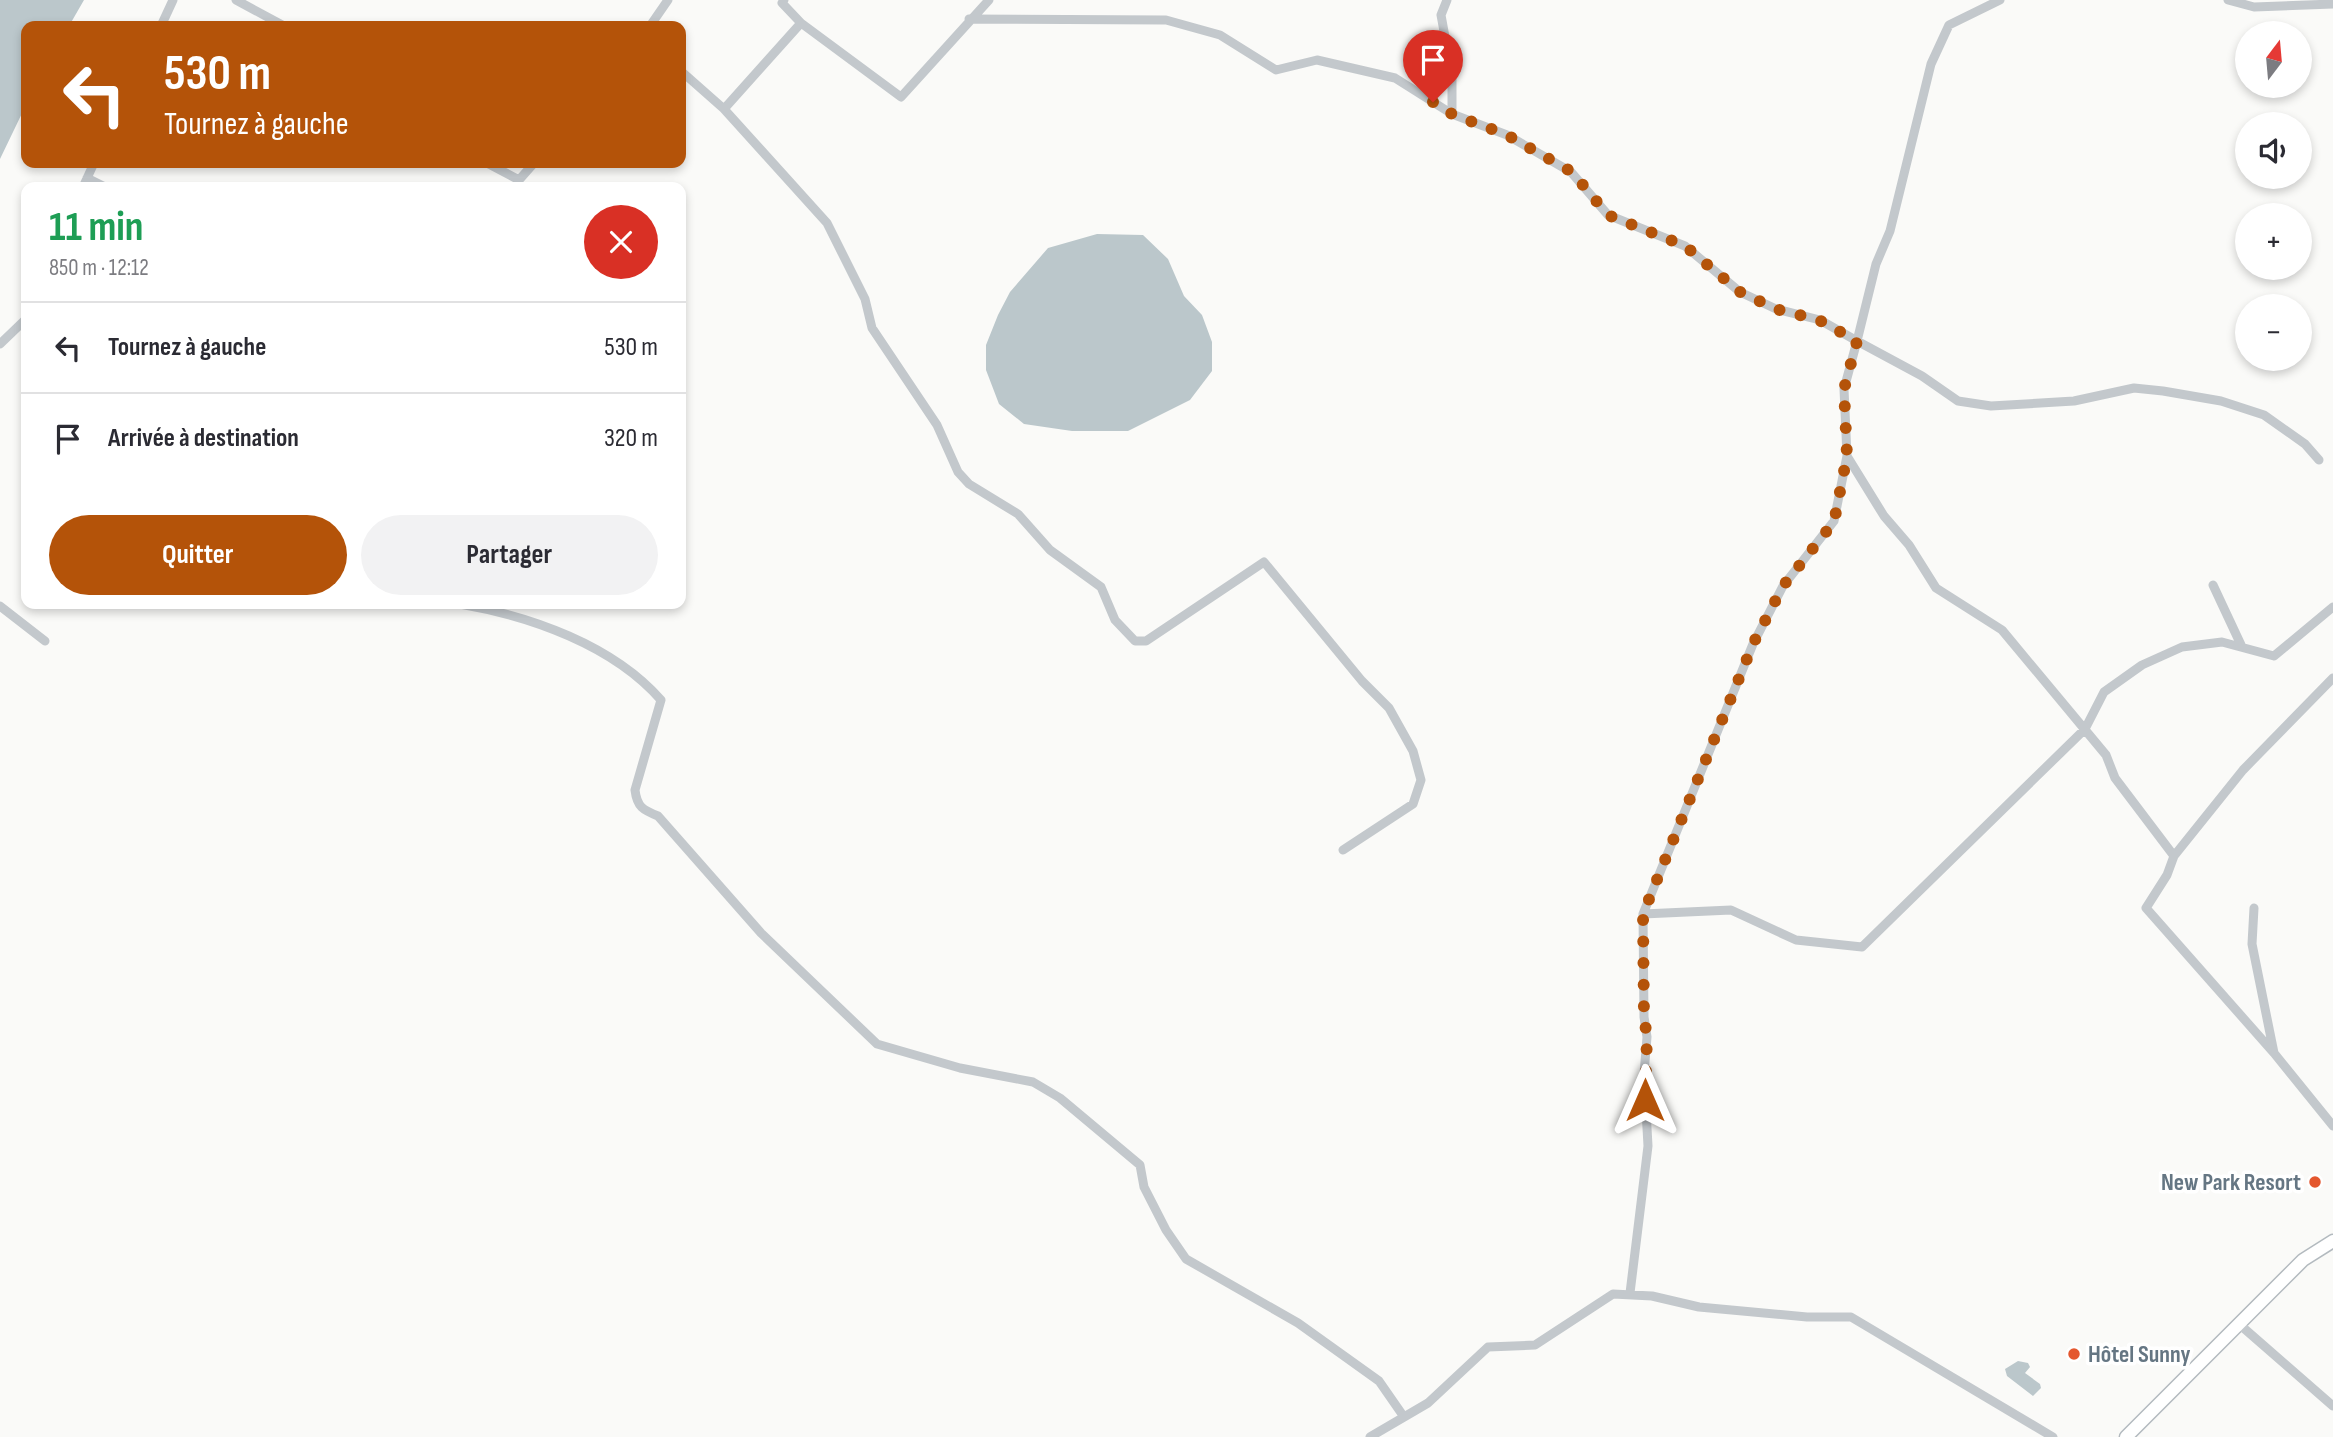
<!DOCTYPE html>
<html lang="fr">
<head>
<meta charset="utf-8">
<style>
	:root { --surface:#fff; --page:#f2f2f3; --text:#2b2b33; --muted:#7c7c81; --line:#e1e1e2; --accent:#b45309 }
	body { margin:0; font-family:"Sofia Sans Condensed",sans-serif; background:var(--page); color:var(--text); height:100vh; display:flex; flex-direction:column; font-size:26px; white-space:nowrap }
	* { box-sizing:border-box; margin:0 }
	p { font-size:23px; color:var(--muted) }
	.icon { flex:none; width:38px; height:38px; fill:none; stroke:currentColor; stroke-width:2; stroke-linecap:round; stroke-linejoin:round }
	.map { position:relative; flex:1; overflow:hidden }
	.sheet { position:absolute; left:21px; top:182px; width:665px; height:427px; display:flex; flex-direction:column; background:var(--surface); border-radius:14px; box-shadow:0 4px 10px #0003 }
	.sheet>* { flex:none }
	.guide { position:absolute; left:21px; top:21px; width:665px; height:147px; border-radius:14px; box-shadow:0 4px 10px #0003; background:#b45309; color:#fff; overflow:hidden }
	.needle { width:46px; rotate:16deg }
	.controls { position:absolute; left:2235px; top:21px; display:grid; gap:14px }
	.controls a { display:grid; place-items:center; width:77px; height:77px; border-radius:50%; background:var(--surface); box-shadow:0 4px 10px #0003; font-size:35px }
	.pin { position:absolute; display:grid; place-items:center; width:60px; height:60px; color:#fff; margin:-72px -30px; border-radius:50% 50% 50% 0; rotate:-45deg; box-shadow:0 0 7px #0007 }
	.pin .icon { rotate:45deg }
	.me { position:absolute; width:77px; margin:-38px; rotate:0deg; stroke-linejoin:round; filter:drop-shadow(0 0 5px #0008) }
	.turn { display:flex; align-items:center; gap:24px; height:147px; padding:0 28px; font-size:32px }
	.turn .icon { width:91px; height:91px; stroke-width:2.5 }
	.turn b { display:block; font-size:49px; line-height:60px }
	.round { display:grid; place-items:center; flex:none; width:74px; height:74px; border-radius:37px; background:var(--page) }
	.overview { display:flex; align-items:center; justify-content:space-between; height:119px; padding:0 28px }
	h1 { font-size:42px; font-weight:700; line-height:52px; color:#1e9e55 }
	.primary-button { display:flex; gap:14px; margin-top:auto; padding:14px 28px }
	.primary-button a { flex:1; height:80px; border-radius:42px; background:var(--accent); color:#fff; font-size:28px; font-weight:700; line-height:80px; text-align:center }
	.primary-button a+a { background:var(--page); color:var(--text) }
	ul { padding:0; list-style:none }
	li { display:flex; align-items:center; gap:21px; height:91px; padding:0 28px; border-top:2px solid var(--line) }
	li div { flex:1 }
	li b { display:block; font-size:26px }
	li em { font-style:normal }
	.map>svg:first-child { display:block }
	.water { fill:#bbc7cb }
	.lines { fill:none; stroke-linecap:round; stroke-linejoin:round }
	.secondary-casing { stroke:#b3babf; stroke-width:15 }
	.minor { stroke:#c3c8cc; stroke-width:9 }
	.secondary { stroke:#fff; stroke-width:12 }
	.route { stroke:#b45309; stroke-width:12; stroke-dasharray:0 21.6 }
	.poi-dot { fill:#e4572e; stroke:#fff; stroke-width:2.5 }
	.labels { text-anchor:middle; stroke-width:7; stroke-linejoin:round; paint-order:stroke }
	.poi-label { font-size:24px; font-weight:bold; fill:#657683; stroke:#fff; text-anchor:end }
</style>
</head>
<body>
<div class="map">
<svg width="2333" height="1437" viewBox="0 0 2333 1437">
	<rect width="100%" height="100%" fill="#fafaf8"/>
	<path class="water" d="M 0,0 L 84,0 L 69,26 L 26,26 L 26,105 L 0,159 Z
		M 1097,234 L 1143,235 L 1168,259 L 1184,296 L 1202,315 L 1212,342 L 1212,371 L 1190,400 L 1128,431 L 1072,431 L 1024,424 L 999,404 L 986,370 L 986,345 L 998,315 L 1010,292 L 1048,248 Z
		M 2018,1361 L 2028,1363 L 2030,1367 L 2025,1373 L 2040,1384 L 2041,1388 L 2033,1396 L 2007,1376 L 2005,1369 Z"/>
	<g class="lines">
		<defs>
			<path id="secondary" d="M 2126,1437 L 2303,1260 L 2333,1241"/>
		</defs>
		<use href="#secondary" class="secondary-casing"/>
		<path class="minor" d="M 236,0 L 284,26
			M 784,0 L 782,3 L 801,23
			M 1447,0 L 1441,15 L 1452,75 L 1452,114
			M 2000,0 L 1949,25 L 1931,64 L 1890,231 L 1876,264 L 1857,341 L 1922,376 L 1958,401 L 1991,406 L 2074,401 L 2134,388 L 2163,391 L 2221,401 L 2264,415 L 2305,444 L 2319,460
			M 2228,0 L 2254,7 L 2333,4
			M 969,19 L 1166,20 L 1220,35 L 1276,70 L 1317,60 L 1395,78 L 1452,114 L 1507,135 L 1571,172 L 1608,215 L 1685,246 L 1740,292 L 1776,309 L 1820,320 L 1857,341 L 1844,389 L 1847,456 L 1834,521 L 1783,586 L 1753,644 L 1643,914 L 1731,910 L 1796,940 L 1862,947 L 2085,729 L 2104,692 L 2142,665 L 2182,647 L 2222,642 L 2274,656 L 2333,607
			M 161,26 L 173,0
			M 650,26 L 668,0
			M 681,71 L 724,109 L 801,23 L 901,97 L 989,0
			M 724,109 L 827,223 L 865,299 L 872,328 L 937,425 L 958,472 L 969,484 L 1018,514 L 1050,550 L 1101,587 L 1115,620 L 1135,641 L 1146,641 L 1264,562 L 1362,681 L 1389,708 L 1413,751 L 1421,780 L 1413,804 L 1343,850
			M 487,163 L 519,180 L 534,163
			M 87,178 L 105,187
			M 83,187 L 94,163
			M 0,344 L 26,319
			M 1847,456 L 1884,516 L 1909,545 L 1936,588 L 2002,630 L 2106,755 L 2115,778 L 2174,856 L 2167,875 L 2146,908 L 2274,1053
			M 2213,585 L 2242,647
			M 460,604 C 530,616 613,645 661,700 L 635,790 C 637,807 643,810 658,816 L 761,933 L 877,1044 L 960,1068 L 1033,1082 L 1060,1098 L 1140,1165 L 1144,1187 L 1166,1230 L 1186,1259 L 1298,1323 L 1379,1381 L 1404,1417
			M 0,606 L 45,641
			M 2174,856 L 2243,770 L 2333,678
			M 2254,908 L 2252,944 L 2274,1053 L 2333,1126
			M 1630,1293 L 1648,1146 L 1644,1074 L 1647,1037 L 1644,1017 L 1643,914
			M 2239,1324 L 2333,1406
			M 1370,1437 L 1428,1403 L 1488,1347 L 1535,1345 L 1613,1294 L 1652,1296 L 1699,1307 L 1807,1317 L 1851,1317 L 2053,1437"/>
		<use href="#secondary" class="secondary"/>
	</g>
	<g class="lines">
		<path class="route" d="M 1433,102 L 1452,114 L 1507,135 L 1572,172 L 1608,215 L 1685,246 L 1740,292 L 1776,309 L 1819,320 L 1857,341 L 1844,389 L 1847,456 L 1834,522 L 1783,586 L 1753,644 L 1643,914 L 1644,1017 L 1647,1037 L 1645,1100"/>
	</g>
	<g class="poi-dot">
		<circle cx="2315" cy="1182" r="7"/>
		<circle cx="2074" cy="1354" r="7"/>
	</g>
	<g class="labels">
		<g class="poi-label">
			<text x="2301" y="1190">New Park Resort</text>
			<text x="2088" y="1362" text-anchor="start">Hôtel Sunny</text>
		</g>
	</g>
</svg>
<div class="controls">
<a><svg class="needle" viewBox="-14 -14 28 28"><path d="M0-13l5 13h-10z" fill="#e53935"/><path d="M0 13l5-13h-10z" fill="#7c7c81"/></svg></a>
<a><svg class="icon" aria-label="sound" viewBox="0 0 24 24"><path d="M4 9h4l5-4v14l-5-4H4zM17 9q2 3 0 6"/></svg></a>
<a>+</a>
<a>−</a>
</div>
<div class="pin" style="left:1433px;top:102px;background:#d93025"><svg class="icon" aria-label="arrive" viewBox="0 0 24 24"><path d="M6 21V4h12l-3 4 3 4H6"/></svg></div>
<svg class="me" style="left:1645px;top:1100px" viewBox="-20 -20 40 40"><path d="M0-17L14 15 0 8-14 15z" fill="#b45309" stroke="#fff" stroke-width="4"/></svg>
<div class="guide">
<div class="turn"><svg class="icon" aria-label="left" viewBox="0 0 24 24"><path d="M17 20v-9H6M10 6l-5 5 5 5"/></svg><div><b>530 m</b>Tournez à gauche</div></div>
</div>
<section class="sheet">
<div class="overview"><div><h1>11 min</h1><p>850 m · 12:12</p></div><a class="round" style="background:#d93025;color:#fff"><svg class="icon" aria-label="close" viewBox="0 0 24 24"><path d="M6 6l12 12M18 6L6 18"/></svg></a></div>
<ul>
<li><svg class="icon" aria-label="left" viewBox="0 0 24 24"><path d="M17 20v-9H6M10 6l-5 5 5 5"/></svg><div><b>Tournez à gauche</b></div><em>530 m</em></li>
<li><svg class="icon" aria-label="arrive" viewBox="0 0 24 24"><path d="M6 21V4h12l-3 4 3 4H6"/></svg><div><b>Arrivée à destination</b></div><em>320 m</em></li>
</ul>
<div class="primary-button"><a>Quitter</a><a>Partager</a></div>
</section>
</div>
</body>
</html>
